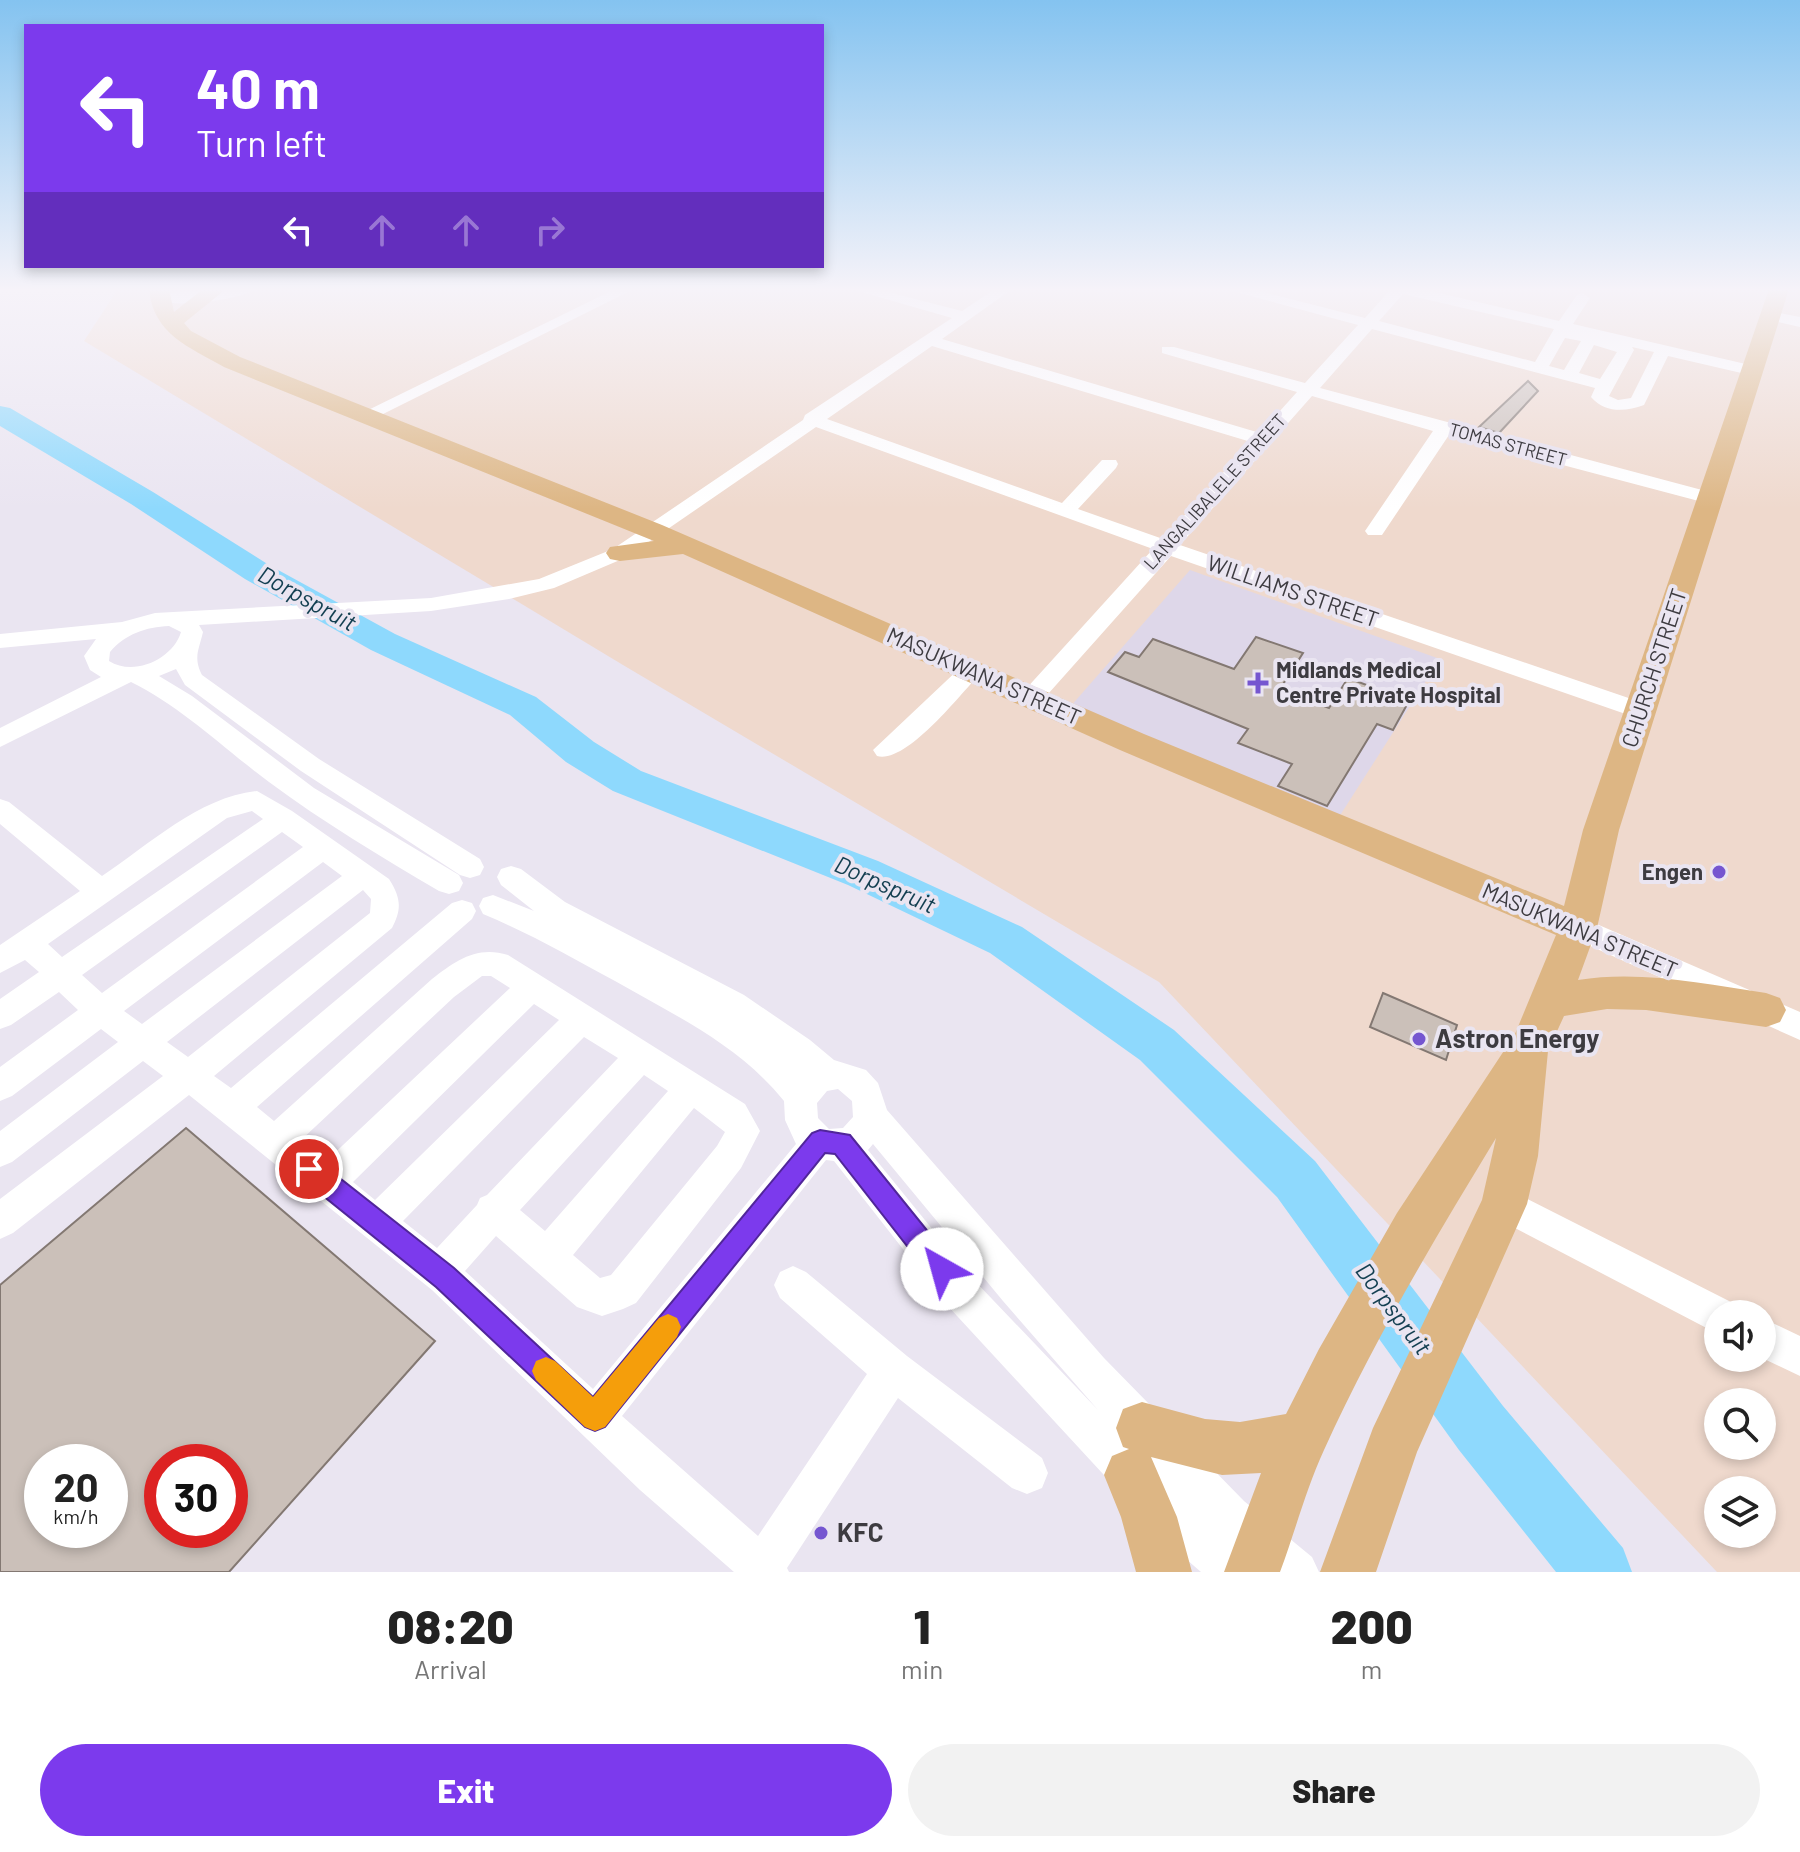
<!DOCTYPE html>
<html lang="en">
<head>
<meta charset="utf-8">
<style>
	:root { --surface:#fff; --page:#f2f2f2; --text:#222; --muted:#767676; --accent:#7c3aed }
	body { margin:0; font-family:Barlow,sans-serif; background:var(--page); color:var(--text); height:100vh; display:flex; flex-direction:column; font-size:30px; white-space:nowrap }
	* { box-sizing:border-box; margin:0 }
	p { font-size:26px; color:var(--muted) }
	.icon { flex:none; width:44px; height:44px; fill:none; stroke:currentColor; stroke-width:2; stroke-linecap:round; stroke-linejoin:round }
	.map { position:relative; height:1572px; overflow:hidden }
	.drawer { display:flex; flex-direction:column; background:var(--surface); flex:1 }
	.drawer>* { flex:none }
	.top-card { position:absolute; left:24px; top:24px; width:800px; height:244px; border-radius:0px; box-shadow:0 4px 12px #0003; background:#7c3aed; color:#fff; overflow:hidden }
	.fabs { position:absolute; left:1704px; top:1300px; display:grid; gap:16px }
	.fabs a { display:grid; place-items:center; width:72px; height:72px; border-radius:50%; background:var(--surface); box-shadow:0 4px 12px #0003; font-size:40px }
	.speed { position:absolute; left:24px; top:1444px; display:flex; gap:16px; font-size:40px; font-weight:700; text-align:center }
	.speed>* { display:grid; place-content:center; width:104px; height:104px; border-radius:50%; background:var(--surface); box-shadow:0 4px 12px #0003; line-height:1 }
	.speed small { font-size:20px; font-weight:400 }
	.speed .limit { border:12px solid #d22; background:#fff; color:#111 }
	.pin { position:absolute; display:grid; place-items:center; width:68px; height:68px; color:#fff; margin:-34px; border:4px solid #fff; border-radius:50%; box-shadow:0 2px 8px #0007 }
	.me { position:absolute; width:88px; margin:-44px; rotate:322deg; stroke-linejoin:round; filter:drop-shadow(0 0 6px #0008) }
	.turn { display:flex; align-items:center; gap:28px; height:168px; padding:0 40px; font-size:36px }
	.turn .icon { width:104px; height:104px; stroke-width:2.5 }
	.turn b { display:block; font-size:56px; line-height:68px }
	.lanes { display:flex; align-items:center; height:76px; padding:0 40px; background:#0003; justify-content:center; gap:40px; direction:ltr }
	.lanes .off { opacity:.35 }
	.eta { display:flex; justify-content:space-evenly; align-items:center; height:136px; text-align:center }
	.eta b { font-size:48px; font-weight:800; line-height:56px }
	.button { display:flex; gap:16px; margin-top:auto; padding:16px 40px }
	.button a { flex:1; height:92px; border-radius:48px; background:var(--accent); color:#fff; font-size:32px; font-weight:800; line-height:92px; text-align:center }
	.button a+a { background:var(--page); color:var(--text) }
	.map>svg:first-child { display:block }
	.commercial { fill:#efd9cd; fill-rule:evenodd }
	.built { fill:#ded7e9 }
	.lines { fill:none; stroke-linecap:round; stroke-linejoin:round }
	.river { fill:#8ed9fd; fill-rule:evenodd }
	.building { fill:#cbc0b9; stroke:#837872; stroke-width:2; fill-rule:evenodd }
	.minor { fill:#fff; fill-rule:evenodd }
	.major { fill:#ddb684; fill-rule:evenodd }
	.route { fill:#7c3aed; stroke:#51269a; stroke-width:2 }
	.slow { fill:#f59e0b }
	.poi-dot { fill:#7556d0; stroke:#eae5f1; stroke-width:3 }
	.labels { text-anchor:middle; stroke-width:8; stroke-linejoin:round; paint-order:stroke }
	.far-street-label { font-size:18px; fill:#3d3b40; stroke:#eae5f1 }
	.street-label { font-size:22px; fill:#3d3b40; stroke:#eae5f1 }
	.poi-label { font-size:22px; font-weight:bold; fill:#3d3b40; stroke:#eae5f1; text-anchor:start }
	.water-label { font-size:24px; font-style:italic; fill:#133f51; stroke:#eae5f1 }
	.near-poi-label { font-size:26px; font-weight:bold; fill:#3d3b40; stroke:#eae5f1; text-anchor:start }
</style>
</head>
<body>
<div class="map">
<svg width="1800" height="1572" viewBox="0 0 1800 1572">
	<rect width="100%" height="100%" fill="#eae5f1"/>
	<path class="commercial" d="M 118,289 L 1800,289 L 1800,1572 L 1717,1572 L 1159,982 L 623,665 L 84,341 ZM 1718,1314 L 1762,1314 L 1762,1358 L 1718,1358 ZM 1718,1402 L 1762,1402 L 1762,1446 L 1718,1446 ZM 1718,1490 L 1762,1490 L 1762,1534 L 1718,1534 Z"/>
	<path class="built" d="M 1190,570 L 1440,659 L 1339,817 L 1070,707 Z"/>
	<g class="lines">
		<path class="river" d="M 0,406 L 10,408 L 153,492 L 269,565 L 395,634 L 536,697 L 594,742 L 641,771 L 878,861 L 1022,927 L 1174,1030 L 1315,1161 L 1503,1406 L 1623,1548 L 1632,1572 L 1556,1572 L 1459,1450 L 1277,1197 L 1140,1060 L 990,953 L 848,885 L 613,791 L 566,762 L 510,715 L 371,650 L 245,579 L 131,504 L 0,426 Z"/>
	</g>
	<path class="building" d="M 1528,381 L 1538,391 L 1499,433 L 1479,427 Z
		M 1256,637 L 1303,653 L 1280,689 L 1329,708 L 1348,678 L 1409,701 L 1393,730 L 1377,724 L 1327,806 L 1278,786 L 1292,764 L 1238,743 L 1248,729 L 1108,672 L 1125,652 L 1139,657 L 1153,639 L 1234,669 Z
		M 1383,993 L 1457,1025 L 1446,1060 L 1370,1027 Z
		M 186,1128 L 435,1341 L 229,1572 L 0,1572 L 0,1285 ZM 42,1462 L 110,1462 L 110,1530 L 42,1530 ZM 162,1462 L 230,1462 L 230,1530 L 162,1530 Z"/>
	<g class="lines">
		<path class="minor" d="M 226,289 L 256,289 C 241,300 167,310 152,298 C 164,289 208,293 226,289 Z
			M 615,289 L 634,289 L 373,419 L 367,420 L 358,415 Z
			M 851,289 L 876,289 L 962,311 L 995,289 L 1012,289 L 942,339 L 1260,433 L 1297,392 L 1162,353 L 1162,347 L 1174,347 L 1305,383 L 1358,325 L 1225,289 L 1251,289 L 1365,318 L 1391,289 L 1422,289 L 1559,321 L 1577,295 L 1582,293 L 1590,298 L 1573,324 L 1750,365 L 1758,370 L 1750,375 L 1668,356 L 1644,405 C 1625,412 1605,413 1591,397 L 1595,388 L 1372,329 L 1320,388 L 1717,494 L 1720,498 L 1710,504 L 1449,435 L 1382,535 L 1368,535 L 1365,531 L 1433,431 L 1312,396 L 1180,545 L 1649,705 L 1652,711 L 1649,717 L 1640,719 L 1171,556 L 1040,703 L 1024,703 L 1020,697 L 1024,691 L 1153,549 L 816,427 L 627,557 L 554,588 L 509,599 L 431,611 L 199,625 L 203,632 C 199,650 193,657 202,675 L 319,759 L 480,859 L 484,867 L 480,875 L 470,878 L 460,875 L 301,771 L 185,685 L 176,669 L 159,676 L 192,696 L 314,788 L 459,875 L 463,883 L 459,891 L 449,894 L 439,891 C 381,857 323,822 269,782 C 223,748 182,707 131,682 L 0,747 L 0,728 L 101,677 L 90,670 L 84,656 L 96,639 L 0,648 L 0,634 L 122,622 L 155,613 L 431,598 L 539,579 L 613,549 L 803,420 L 805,415 L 952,318 ZM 1403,294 L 1554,329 L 1535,362 L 1379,321 ZM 1565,338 L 1581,341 L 1564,370 L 1549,366 ZM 1594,345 L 1617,352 L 1600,379 L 1579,373 ZM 932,346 L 1251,442 L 1163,539 L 1078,509 L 1116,468 L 1118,464 L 1116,460 L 1102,460 L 1062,503 L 827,419 ZM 1632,347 L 1654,352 L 1631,398 L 1618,400 L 1609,396 L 1634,350 ZM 169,626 L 181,632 C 173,659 134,677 109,661 L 110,652 C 125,634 146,627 169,626 Z
			M 1769,311 L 1800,317 L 1800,327 L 1764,319 L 1764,313 Z
			M 970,663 L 978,666 L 982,671 L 978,676 C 958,697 906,764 877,756 L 873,750 L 962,666 Z
			M 257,791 L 292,811 L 389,879 C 401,898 402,909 392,928 L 214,1076 L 231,1088 L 452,903 L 462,900 L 472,903 L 476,911 L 472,919 L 257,1107 L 274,1121 L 432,979 C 455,961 477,945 508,955 L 745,1104 L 760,1131 L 741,1168 L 636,1303 L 623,1309 L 602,1316 L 577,1307 L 496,1236 L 465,1271 L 593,1389 L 796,1144 L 785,1120 L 784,1101 C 739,1045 676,1016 615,981 C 571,957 529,933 483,914 L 479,906 L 483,898 L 493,895 L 534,911 L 501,885 L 497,877 L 501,869 L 511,866 L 521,869 L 565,902 L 744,995 L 810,1040 L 834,1060 L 866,1070 L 878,1083 L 887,1110 L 1104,1358 L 1244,1501 L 1312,1557 L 1319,1572 L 1261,1572 L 1253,1566 L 1256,1572 L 1201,1572 L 1164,1540 L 946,1304 L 834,1161 L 826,1160 L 622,1416 L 758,1536 L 867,1374 L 780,1298 L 774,1285 L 780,1272 L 793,1266 L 806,1272 L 907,1356 L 1042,1458 L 1048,1473 L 1042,1488 L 1027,1494 L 1012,1488 L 898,1398 L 787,1568 L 789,1572 L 734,1572 L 640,1490 L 432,1290 L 189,1095 L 13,1233 L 0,1239 L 0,1199 L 163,1076 L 143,1061 L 12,1162 L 0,1167 L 0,1131 L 118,1042 L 101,1029 L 12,1096 L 0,1101 L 0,1067 L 78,1010 L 59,992 L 11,1025 L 0,1029 L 0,999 L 39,972 L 25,960 L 0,973 L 0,945 L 80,891 L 0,824 L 0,799 L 9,802 L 102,876 C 149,845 199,797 257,791 ZM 252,811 L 263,819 L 62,957 L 48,944 L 227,818 ZM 282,832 L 303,847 L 102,993 L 82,975 ZM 323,862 L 342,876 L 142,1024 L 124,1011 ZM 363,890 L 371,899 L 370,913 L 188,1057 L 167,1042 ZM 482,976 L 491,976 L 510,988 L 326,1161 L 300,1141 L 454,997 ZM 534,1004 L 559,1020 L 375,1200 L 353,1182 ZM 584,1037 L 618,1058 L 487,1195 L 480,1198 L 477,1205 L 437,1248 L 403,1221 ZM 644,1075 L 668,1091 L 545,1231 L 520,1210 ZM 838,1089 L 852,1101 L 853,1117 L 843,1128 L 829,1129 L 818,1118 L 817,1103 L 827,1091 ZM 694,1108 L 725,1132 L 717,1146 L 611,1275 L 600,1278 L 573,1255 ZM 873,1144 L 1003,1301 L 1098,1410 L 972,1278 L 868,1150 Z
			M 1578,916 L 1800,1012 L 1800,1040 L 1568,936 L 1563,928 L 1568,920 Z
			M 1504,1187 L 1731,1302 L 1736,1314 L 1718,1314 L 1718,1334 L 1492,1216 L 1486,1204 L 1492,1192 Z
			M 1762,1318 L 1800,1336 L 1800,1376 L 1762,1358 Z"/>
		<path class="major" d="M 149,289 L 169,289 L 174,312 L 203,289 L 226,289 L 184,323 L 191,331 L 240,357 L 662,525 L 1144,734 L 1564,906 L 1583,830 L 1769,289 L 1789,289 L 1619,830 L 1597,928 L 1578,980 C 1641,970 1704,984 1766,993 L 1780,998 L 1786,1010 L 1780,1022 L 1766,1027 L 1646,1010 L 1607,1009 L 1564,1016 L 1548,1051 L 1538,1156 L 1527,1204 L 1417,1452 L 1376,1572 L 1320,1572 L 1373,1428 L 1482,1200 L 1496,1138 C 1434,1240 1373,1342 1324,1450 C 1306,1489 1295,1532 1280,1572 L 1224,1572 L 1261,1473 L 1222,1475 L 1151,1457 L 1177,1517 L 1192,1572 L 1136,1572 L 1121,1517 L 1104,1475 L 1112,1456 L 1129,1449 L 1123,1447 L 1116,1428 L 1123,1409 L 1142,1402 L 1205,1419 L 1240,1422 L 1286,1414 L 1319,1349 L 1397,1213 L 1515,1034 L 1556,935 L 1120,750 L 683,554 L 620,561 L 610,559 L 606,553 L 610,547 L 654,541 L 224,367 C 189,347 153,334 149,289 Z"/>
	</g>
	<linearGradient id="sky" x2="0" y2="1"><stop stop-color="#84c3f0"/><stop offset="0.57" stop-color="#f6f3f9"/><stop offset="1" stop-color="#f6f3f9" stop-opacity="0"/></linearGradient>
	<rect width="1800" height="509" fill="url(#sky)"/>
	<path class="route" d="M 820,1130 L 850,1135 L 951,1260 L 954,1269 L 951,1278 L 942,1282 L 932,1278 L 835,1154 L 825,1153 L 605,1427 L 595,1431 L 585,1427 L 436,1287 L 301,1178 L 297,1169 L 301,1161 L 309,1158 L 318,1161 L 454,1268 L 593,1397 L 812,1133 Z"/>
	<path class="slow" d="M 668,1314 L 677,1318 L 681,1327 L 677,1337 L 605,1427 L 595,1431 L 585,1427 L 536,1380 L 532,1371 L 536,1361 L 546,1357 L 555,1361 L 593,1397 L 659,1318 Z"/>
	<g class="poi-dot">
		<path d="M1254 671h8v8h8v8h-8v8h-8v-8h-8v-8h8z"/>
		<circle cx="1719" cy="872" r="8"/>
		<circle cx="1419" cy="1039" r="8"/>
		<circle cx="821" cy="1533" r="8"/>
	</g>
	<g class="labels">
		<g class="far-street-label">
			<text transform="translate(1508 445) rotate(15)" y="6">TOMAS STREET</text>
			<text transform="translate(1215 492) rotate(-48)" y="6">LANGALIBALELE STREET</text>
		</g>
		<g class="street-label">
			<text transform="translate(1293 591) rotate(19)" y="8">WILLIAMS STREET</text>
			<text transform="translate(1654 668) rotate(-72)" y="8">CHURCH STREET</text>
			<text transform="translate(984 676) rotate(24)" y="8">MASUKWANA STREET</text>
			<text transform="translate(1580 930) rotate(23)" y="8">MASUKWANA STREET</text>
		</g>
		<g class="poi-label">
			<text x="1276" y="678">Midlands Medical<tspan x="1276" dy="25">Centre Private Hospital</tspan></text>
			<text x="1703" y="880" text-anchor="end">Engen</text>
		</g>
		<g class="water-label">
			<text transform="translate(307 599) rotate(29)" y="8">Dorpspruit</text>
			<text transform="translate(885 885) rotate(24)" y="8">Dorpspruit</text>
			<text transform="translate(1393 1309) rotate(53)" y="8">Dorpspruit</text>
		</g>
		<g class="near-poi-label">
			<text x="1435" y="1048">Astron Energy</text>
			<text x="837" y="1542">KFC</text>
		</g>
	</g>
</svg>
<div class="fabs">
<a><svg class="icon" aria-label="sound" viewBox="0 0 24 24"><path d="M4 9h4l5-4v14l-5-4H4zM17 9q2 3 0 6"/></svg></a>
<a><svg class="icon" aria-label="search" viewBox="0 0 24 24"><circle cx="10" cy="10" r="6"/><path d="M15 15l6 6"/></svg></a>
<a><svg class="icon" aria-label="layers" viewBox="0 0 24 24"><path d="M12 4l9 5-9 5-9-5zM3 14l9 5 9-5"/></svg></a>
</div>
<div class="speed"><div>20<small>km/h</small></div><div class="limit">30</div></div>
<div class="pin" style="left:309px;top:1169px;background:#d93025"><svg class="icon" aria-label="arrive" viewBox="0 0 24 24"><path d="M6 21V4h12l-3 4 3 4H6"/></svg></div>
<svg class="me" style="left:942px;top:1269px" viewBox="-20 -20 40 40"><circle r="19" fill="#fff"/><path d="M0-13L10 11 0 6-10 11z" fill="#7c3aed"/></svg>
<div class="top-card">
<div class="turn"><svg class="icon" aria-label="left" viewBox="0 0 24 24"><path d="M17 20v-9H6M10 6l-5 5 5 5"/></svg><div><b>40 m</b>Turn left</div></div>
<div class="lanes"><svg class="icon" aria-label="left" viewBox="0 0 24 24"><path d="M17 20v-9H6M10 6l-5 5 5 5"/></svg><svg class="icon off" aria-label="ahead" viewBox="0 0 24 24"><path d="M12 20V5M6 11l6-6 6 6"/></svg><svg class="icon off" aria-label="ahead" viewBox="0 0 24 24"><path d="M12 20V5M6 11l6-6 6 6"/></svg><svg class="icon off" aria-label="right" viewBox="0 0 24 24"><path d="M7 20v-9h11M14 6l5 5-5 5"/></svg></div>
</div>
</div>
<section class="drawer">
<div class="eta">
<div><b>08:20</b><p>Arrival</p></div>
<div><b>1</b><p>min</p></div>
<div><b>200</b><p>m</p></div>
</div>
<div class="button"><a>Exit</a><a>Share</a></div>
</section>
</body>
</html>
